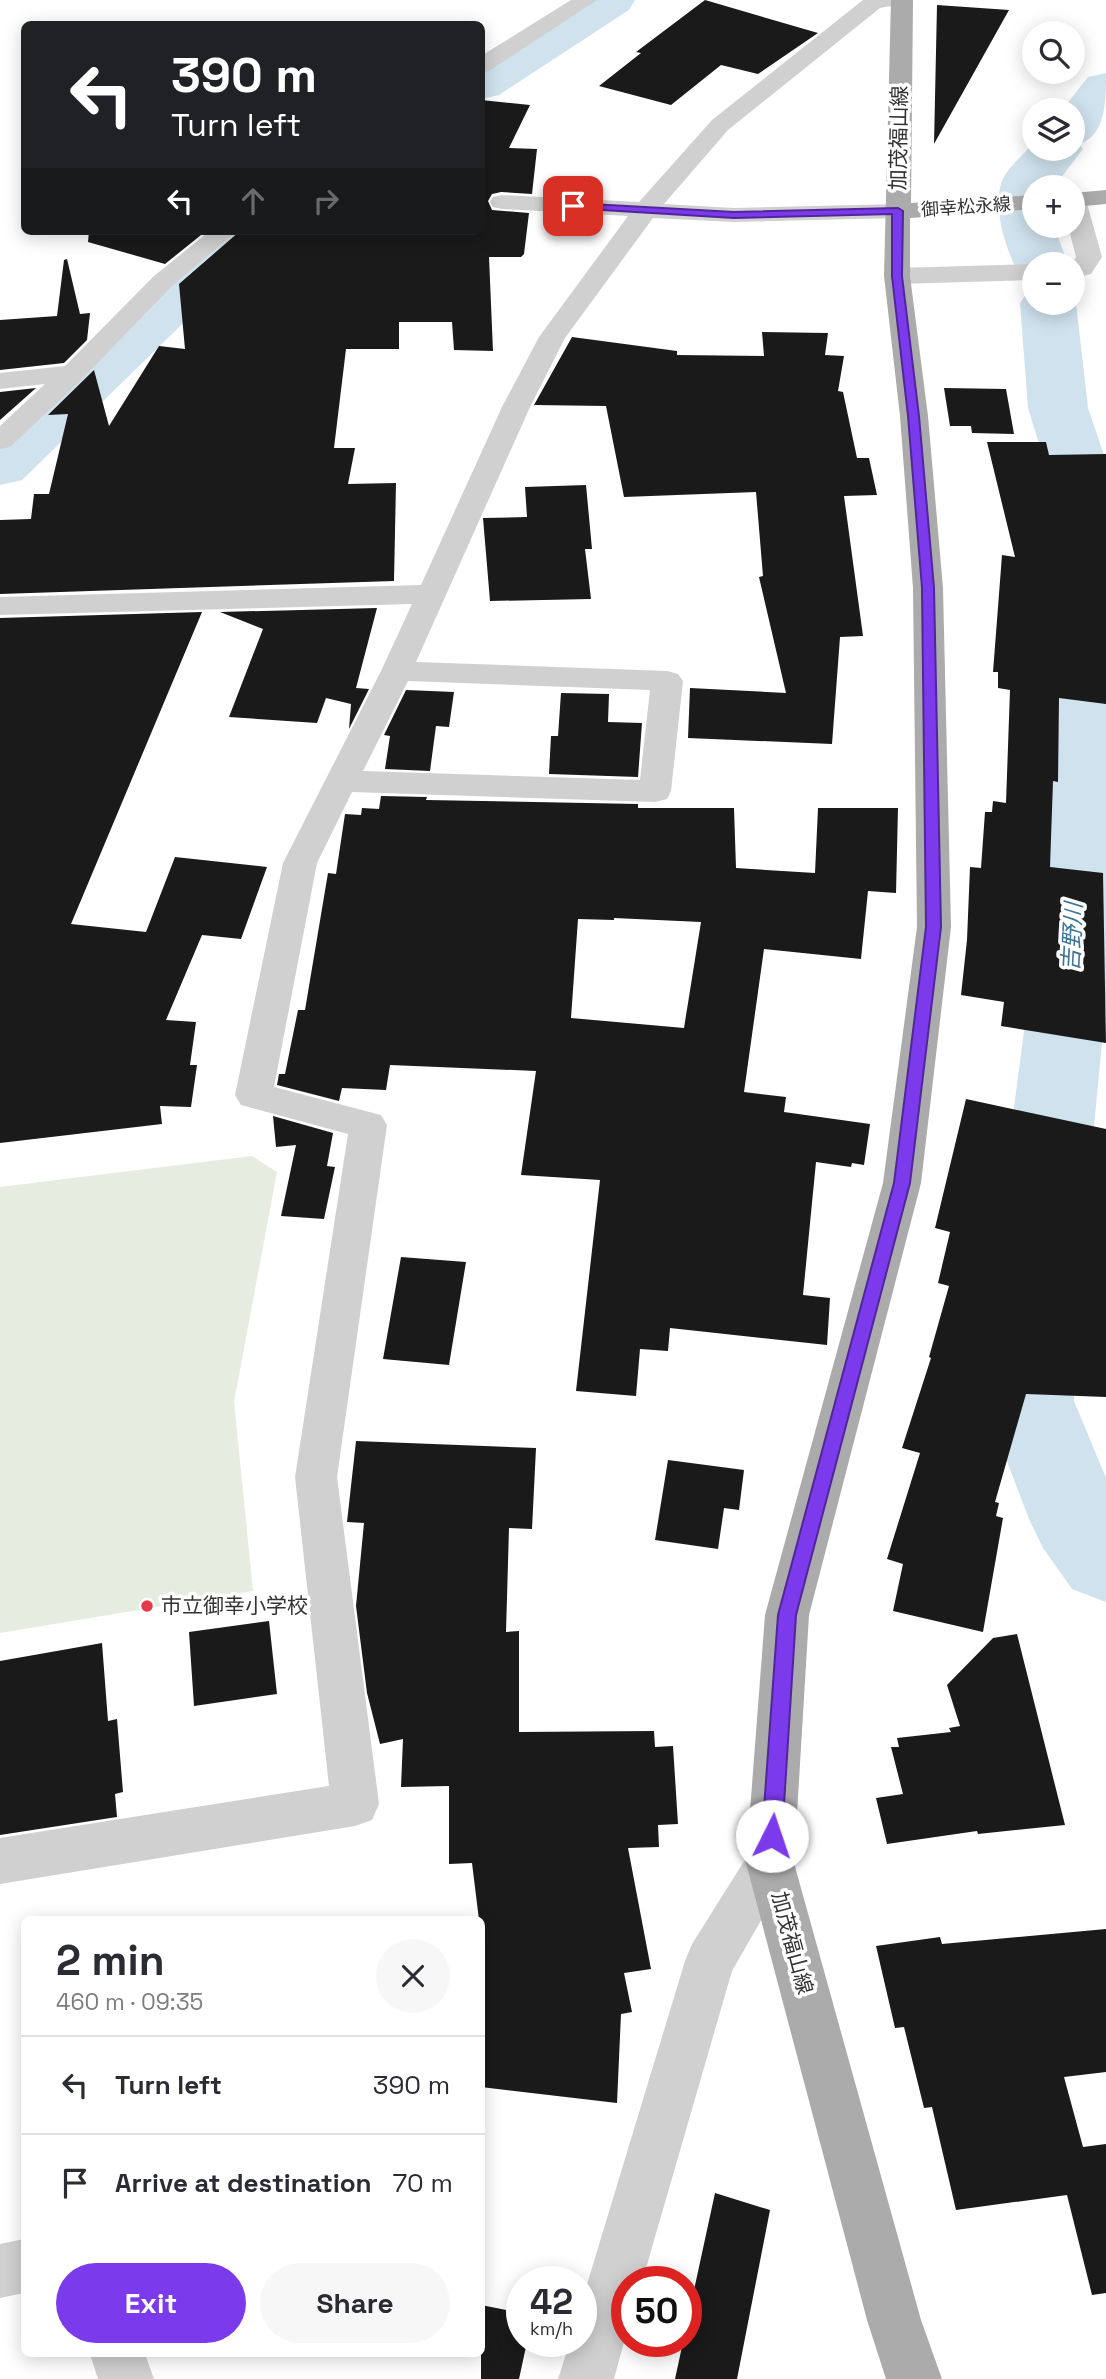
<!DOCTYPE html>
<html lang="en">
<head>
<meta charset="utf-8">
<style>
	:root { --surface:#fff; --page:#f7f7f7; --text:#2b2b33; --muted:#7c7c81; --line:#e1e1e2; --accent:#7c3aed }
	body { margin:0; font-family:"Space Grotesk","Noto Sans JP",sans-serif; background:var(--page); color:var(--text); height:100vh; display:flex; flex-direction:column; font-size:26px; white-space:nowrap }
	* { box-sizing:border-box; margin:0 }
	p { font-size:23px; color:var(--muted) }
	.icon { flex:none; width:38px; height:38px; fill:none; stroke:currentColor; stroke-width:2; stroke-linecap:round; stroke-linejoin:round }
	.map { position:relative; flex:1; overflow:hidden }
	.side { position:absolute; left:21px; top:1916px; width:464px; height:441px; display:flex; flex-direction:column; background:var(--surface); border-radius:10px; box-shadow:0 4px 18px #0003 }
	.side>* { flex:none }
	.top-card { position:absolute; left:21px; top:21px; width:464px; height:214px; border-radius:10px; box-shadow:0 4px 18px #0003; background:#202124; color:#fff; overflow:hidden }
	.buttons { position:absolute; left:1022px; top:21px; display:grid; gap:14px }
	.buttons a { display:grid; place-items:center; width:63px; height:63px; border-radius:50%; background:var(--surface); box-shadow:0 4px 18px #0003; font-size:35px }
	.speed { position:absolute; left:506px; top:2266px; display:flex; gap:14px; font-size:35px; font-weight:700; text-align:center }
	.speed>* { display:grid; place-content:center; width:91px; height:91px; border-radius:50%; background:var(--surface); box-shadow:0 4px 18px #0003; line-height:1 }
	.speed small { font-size:18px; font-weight:400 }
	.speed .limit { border:10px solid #d22; background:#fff; color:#111 }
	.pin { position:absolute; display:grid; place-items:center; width:60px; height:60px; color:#fff; margin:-30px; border-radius:14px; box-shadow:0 4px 10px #0006 }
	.me { position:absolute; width:77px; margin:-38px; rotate:4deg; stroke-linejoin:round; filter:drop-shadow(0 0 5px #0008) }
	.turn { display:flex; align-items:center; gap:24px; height:147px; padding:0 35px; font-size:32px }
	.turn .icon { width:91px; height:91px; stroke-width:2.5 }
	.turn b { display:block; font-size:49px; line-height:60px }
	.lanes { display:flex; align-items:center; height:66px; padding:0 35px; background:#0003; justify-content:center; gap:35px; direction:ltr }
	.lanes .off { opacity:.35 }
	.round { display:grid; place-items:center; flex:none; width:74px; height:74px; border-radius:37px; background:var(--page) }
	.headline { display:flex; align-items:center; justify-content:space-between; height:119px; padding:0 35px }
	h1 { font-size:42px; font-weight:700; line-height:52px }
	.primary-button { display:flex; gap:14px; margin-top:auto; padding:14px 35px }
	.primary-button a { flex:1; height:80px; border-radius:42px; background:var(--accent); color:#fff; font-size:28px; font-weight:700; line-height:80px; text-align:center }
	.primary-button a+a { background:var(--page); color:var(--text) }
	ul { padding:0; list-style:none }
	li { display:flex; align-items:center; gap:21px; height:98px; padding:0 35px; border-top:2px solid var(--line) }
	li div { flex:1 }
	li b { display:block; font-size:26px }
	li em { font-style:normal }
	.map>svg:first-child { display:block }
	.green { fill:#e6ecdf }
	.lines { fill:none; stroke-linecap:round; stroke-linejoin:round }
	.river { fill:#cfe2ee; fill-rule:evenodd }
	.building { fill:#1a1a1a; fill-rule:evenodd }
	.minor { fill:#d0d0d0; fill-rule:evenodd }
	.major { fill:#ababab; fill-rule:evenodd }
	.route { fill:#7c3aed; stroke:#51269a; stroke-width:2 }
	.poi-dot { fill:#e63946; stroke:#fff; stroke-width:2.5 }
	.labels { text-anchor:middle; stroke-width:7; stroke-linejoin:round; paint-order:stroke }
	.far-street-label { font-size:18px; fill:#333; stroke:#fff }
	.street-label { font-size:21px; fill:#333; stroke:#fff }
	.poi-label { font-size:21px; fill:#333; stroke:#fff; text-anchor:start }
	.water-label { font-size:23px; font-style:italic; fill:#3f7597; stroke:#fff }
</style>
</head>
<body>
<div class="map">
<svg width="1106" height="2379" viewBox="0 0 1106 2379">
	<rect width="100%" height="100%" fill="#fff"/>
	<path class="green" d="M 252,1156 L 277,1172 L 234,1402 L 253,1591 L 0,1633 L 0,1187 Z"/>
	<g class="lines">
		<path class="river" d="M 580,0 L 635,0 L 629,10 L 499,95 L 481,99 L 481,62 Z
			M 1106,73 C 1106,101 1106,136 1079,144 L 1083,149 L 1054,187 L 1034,187 L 1034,226 L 1054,226 L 1068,264 L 1034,264 L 1034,279 L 1021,276 C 1006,254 992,206 1002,181 C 1008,167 1024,154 1034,143 L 1034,149 L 1073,149 L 1073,110 L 1062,110 L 1088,77 Z
			M 217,231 L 281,231 L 273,242 L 250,258 L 22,480 L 0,485 L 0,434 Z
			M 1034,290 L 1034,303 L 1073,303 L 1073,298 L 1076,303 L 1088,408 L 1106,461 L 1106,1002 L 1078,1290 L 1074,1401 L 1106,1478 L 1106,1602 L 1072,1589 L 1043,1548 L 1029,1519 L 984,1401 L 990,1290 L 1036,940 L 1042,688 L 1070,564 L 1063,521 L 1028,408 L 1020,303 L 1028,291 Z"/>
	</g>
	<path class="building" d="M 705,0 L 818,33 L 758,74 L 721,65 L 671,105 L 599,86 L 641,53 L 636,52 Z
		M 937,5 L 1009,10 L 934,144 Z
		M 481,100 L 530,105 L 509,148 L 537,149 L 532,194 L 501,192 L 492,194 L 488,201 L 492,210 L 529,213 L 524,254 L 521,257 L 489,257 L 493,351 L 454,350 L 452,322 L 399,322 L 399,349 L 346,349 L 334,448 L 355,448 L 348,484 L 396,483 L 394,581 L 0,594 L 0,520 L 31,519 L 34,494 L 49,494 L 68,414 L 48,415 L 94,370 L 109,426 L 159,346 L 185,349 L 179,284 L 240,231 L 481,231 Z
		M 89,231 L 206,231 L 165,264 L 88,242 Z
		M 67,259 L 80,314 L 90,313 L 87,340 L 64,363 L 0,370 L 0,320 L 57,316 L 64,260 Z
		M 762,332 L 828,333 L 825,355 L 844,356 L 838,391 L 843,392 L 857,458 L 869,458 L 877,495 L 844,496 L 863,636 L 840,637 L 832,744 L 688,738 L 690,688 L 786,693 L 759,577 L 763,576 L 756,492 L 624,497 L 606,406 L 534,405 L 572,337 L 677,351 L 677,355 L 764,356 Z
		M 36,388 L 0,420 L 0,392 Z
		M 944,388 L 1006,389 L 1014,434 L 972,433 L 971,426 L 950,426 Z
		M 987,442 L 1046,442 L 1049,455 L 1106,454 L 1106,704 L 1059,698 L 1058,782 L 1053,781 L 1050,867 L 1103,873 L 1106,1043 L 1001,1026 L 1004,1002 L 961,995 L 967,940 L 970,867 L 981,868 L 985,812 L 992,812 L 993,801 L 1006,803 L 1010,690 L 998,688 L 998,672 L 993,672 L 1002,555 L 1015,557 Z
		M 586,485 L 592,549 L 585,549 L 591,599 L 490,601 L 483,518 L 527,517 L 525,487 Z
		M 377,608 L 356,688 L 369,689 L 349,729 L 351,704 L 326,698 L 317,723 L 229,717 L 263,629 L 220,612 Z
		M 202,612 L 71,924 L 146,932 L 175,857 L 267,867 L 241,939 L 202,935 L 166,1020 L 196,1022 L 190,1065 L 197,1065 L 191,1107 L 160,1106 L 162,1124 L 0,1143 L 0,618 Z
		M 406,690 L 454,692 L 449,727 L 436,726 L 430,771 L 385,769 L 390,736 L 384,735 Z
		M 561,693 L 609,694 L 608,722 L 642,723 L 638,777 L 549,774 L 551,736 L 558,736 Z
		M 381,796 L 427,797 L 426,800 L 638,804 L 638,808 L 734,808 L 736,868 L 815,873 L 818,808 L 898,808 L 896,893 L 868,891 L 861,959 L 764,949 L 744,1092 L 786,1097 L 784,1112 L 870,1124 L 864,1165 L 852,1163 L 851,1167 L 816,1162 L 803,1295 L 830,1298 L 827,1345 L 670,1328 L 668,1351 L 640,1349 L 636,1396 L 576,1391 L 600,1180 L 521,1175 L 536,1071 L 390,1065 L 386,1090 L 342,1088 L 339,1101 L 277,1085 L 279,1074 L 285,1074 L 298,1010 L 305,1010 L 328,873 L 336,874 L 345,814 L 361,815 L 362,808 L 379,809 ZM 614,918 L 701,922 L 684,1028 L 571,1018 L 578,919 L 614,920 Z
		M 966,1099 L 1106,1129 L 1106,1397 L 1026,1394 L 995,1502 L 999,1503 L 996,1516 L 1003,1518 L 983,1632 L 893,1611 L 903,1564 L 887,1559 L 920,1453 L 902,1448 L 931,1358 L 929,1357 L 949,1286 L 938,1283 L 950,1232 L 935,1228 Z
		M 273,1116 L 333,1133 L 327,1166 L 335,1167 L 324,1219 L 281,1216 L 296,1145 L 276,1147 Z
		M 401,1257 L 466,1262 L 449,1365 L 383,1359 Z
		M 356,1441 L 536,1448 L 532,1529 L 509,1528 L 506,1632 L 519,1631 L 519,1732 L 654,1731 L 655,1747 L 673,1746 L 678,1824 L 658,1825 L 659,1847 L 628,1848 L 651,1969 L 624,1973 L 632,2012 L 621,2014 L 617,2103 L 481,2087 L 481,1920 L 479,1920 L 472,1863 L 449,1864 L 449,1786 L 401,1787 L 403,1739 L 380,1744 L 367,1693 L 356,1606 L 364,1523 L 347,1522 Z
		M 668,1460 L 744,1470 L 739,1510 L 724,1508 L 718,1549 L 655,1540 Z
		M 269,1621 L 277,1694 L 194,1706 L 189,1632 Z
		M 1017,1634 L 1065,1825 L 978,1834 L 977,1831 L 887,1844 L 876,1798 L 903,1794 L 891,1747 L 899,1747 L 897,1738 L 951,1732 L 949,1728 L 960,1726 L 947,1685 L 993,1638 Z
		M 102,1643 L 108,1721 L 117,1719 L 123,1792 L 115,1794 L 117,1817 L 0,1835 L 0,1661 Z
		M 1106,1929 L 1106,2072 L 1064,2077 L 1083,2147 L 1106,2144 L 1106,2293 L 1092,2295 L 1067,2195 L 956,2210 L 932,2107 L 924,2108 L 904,2027 L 895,2028 L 876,1946 L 940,1937 L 942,1944 Z
		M 715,2193 L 770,2210 L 737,2379 L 675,2379 L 683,2342 L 686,2342 L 686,2327 Z
		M 481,2305 L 522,2313 L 522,2342 L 527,2342 L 519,2379 L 481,2379 Z"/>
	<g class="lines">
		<path class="minor" d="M 571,0 L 597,0 L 489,71 L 481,73 L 481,56 Z
			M 863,0 L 899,0 L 896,5 L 880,8 L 728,130 L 664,204 L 734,208 L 898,204 L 907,206 L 910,211 L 907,216 L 898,218 L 734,222 L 653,218 L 565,338 L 530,407 L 416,662 L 667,671 L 678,674 L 683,681 L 671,791 L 667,799 L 655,802 L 352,792 L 317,863 L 274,1087 L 381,1115 L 387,1125 L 337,1477 L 379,1804 L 372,1820 L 355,1826 L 0,1884 L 0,1838 L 329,1786 L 295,1477 L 348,1134 L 241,1105 L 235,1095 L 283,863 L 381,671 L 412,604 L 0,615 L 0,597 L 421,585 L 502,407 L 539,337 L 628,216 L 502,209 L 493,207 L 490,202 L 493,197 L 502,195 L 639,202 L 712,120 ZM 408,681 L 650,690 L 640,780 L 363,771 Z
			M 1073,193 L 1083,195 L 1086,200 L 1102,257 L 1091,274 L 1073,278 L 1073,264 L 1066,264 L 1073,262 L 1076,257 L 1068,226 L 1073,226 Z
			M 210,231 L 237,231 L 172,286 L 82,379 L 10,447 L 0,449 L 0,426 L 45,384 L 0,389 L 0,373 L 65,366 L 154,276 Z
			M 1034,264 L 1034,280 L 897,284 L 888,281 L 884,276 L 888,271 L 897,268 Z
			M 770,1840 L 787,1847 L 794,1863 L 732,1971 L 642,2282 L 626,2282 L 626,2335 L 614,2379 L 558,2379 L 570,2342 L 581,2342 L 581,2304 L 685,1961 L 692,1944 L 753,1847 Z
			M 24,2239 L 24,2293 L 0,2298 L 0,2244 Z
			M 90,2354 L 145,2354 L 154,2379 L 98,2379 Z"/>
		<path class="major" d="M 891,0 L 913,0 L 911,203 L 1034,195 L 1034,209 L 910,218 L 910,276 L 928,416 L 943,588 L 951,927 L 921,1183 L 809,1615 L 794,1863 L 921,2320 L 942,2379 L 886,2379 L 867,2320 L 746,1863 L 765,1615 L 883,1183 L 917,927 L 913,588 L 900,416 L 884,276 Z
			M 1106,190 L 1106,204 L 1073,207 L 1073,193 Z"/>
	</g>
	<path class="route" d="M 573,203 L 734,212 L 898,208 L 903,211 L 902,276 L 919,416 L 934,588 L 941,927 L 910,1183 L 796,1615 L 782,1836 L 779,1842 L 772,1845 L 765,1842 L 762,1836 L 778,1615 L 894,1183 L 926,927 L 922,588 L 908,416 L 892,276 L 892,214 L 734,218 L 570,208 L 570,204 Z"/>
	<circle class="poi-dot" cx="147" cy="1606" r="7"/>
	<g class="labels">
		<g class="far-street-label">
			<text transform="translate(966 207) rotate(-4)" y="6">御幸松永線</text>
		</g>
		<g class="street-label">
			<text transform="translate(899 138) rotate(-89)" y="7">加茂福山線</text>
			<text transform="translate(792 1943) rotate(75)" y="7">加茂福山線</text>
		</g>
		<g class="poi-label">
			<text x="161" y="1613">市立御幸小学校</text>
		</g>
		<g class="water-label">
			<text transform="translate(1072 937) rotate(-87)" y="8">吉野川</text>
		</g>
	</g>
</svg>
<div class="buttons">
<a><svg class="icon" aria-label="search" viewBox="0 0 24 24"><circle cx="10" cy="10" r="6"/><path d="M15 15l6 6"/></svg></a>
<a><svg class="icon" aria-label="layers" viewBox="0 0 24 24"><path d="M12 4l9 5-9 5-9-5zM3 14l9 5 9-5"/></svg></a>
<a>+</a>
<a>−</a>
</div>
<div class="speed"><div>42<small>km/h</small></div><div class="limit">50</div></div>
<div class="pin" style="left:573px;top:206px;background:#d93025"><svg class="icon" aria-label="arrive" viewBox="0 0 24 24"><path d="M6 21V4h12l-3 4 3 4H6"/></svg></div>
<svg class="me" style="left:772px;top:1836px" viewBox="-20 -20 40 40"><circle r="19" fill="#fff"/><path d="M0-13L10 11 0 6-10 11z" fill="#7c3aed"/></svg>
<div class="top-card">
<div class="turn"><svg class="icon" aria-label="left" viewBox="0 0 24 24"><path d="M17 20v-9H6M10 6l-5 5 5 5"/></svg><div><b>390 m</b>Turn left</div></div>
<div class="lanes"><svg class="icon" aria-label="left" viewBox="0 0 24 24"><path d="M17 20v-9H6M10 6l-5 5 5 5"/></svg><svg class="icon off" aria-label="ahead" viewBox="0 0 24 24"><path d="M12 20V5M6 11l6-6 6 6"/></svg><svg class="icon off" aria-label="right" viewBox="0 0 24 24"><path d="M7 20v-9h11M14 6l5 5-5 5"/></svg></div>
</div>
<section class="side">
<div class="headline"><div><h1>2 min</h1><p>460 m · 09:35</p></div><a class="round"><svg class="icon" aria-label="close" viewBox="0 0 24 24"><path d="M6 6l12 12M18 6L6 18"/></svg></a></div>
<ul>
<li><svg class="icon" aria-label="left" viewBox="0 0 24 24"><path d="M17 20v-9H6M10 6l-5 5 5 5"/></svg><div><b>Turn left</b></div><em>390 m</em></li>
<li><svg class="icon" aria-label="arrive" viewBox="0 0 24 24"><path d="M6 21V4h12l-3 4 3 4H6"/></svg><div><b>Arrive at destination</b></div><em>70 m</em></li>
</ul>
<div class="primary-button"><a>Exit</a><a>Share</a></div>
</section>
</div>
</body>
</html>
